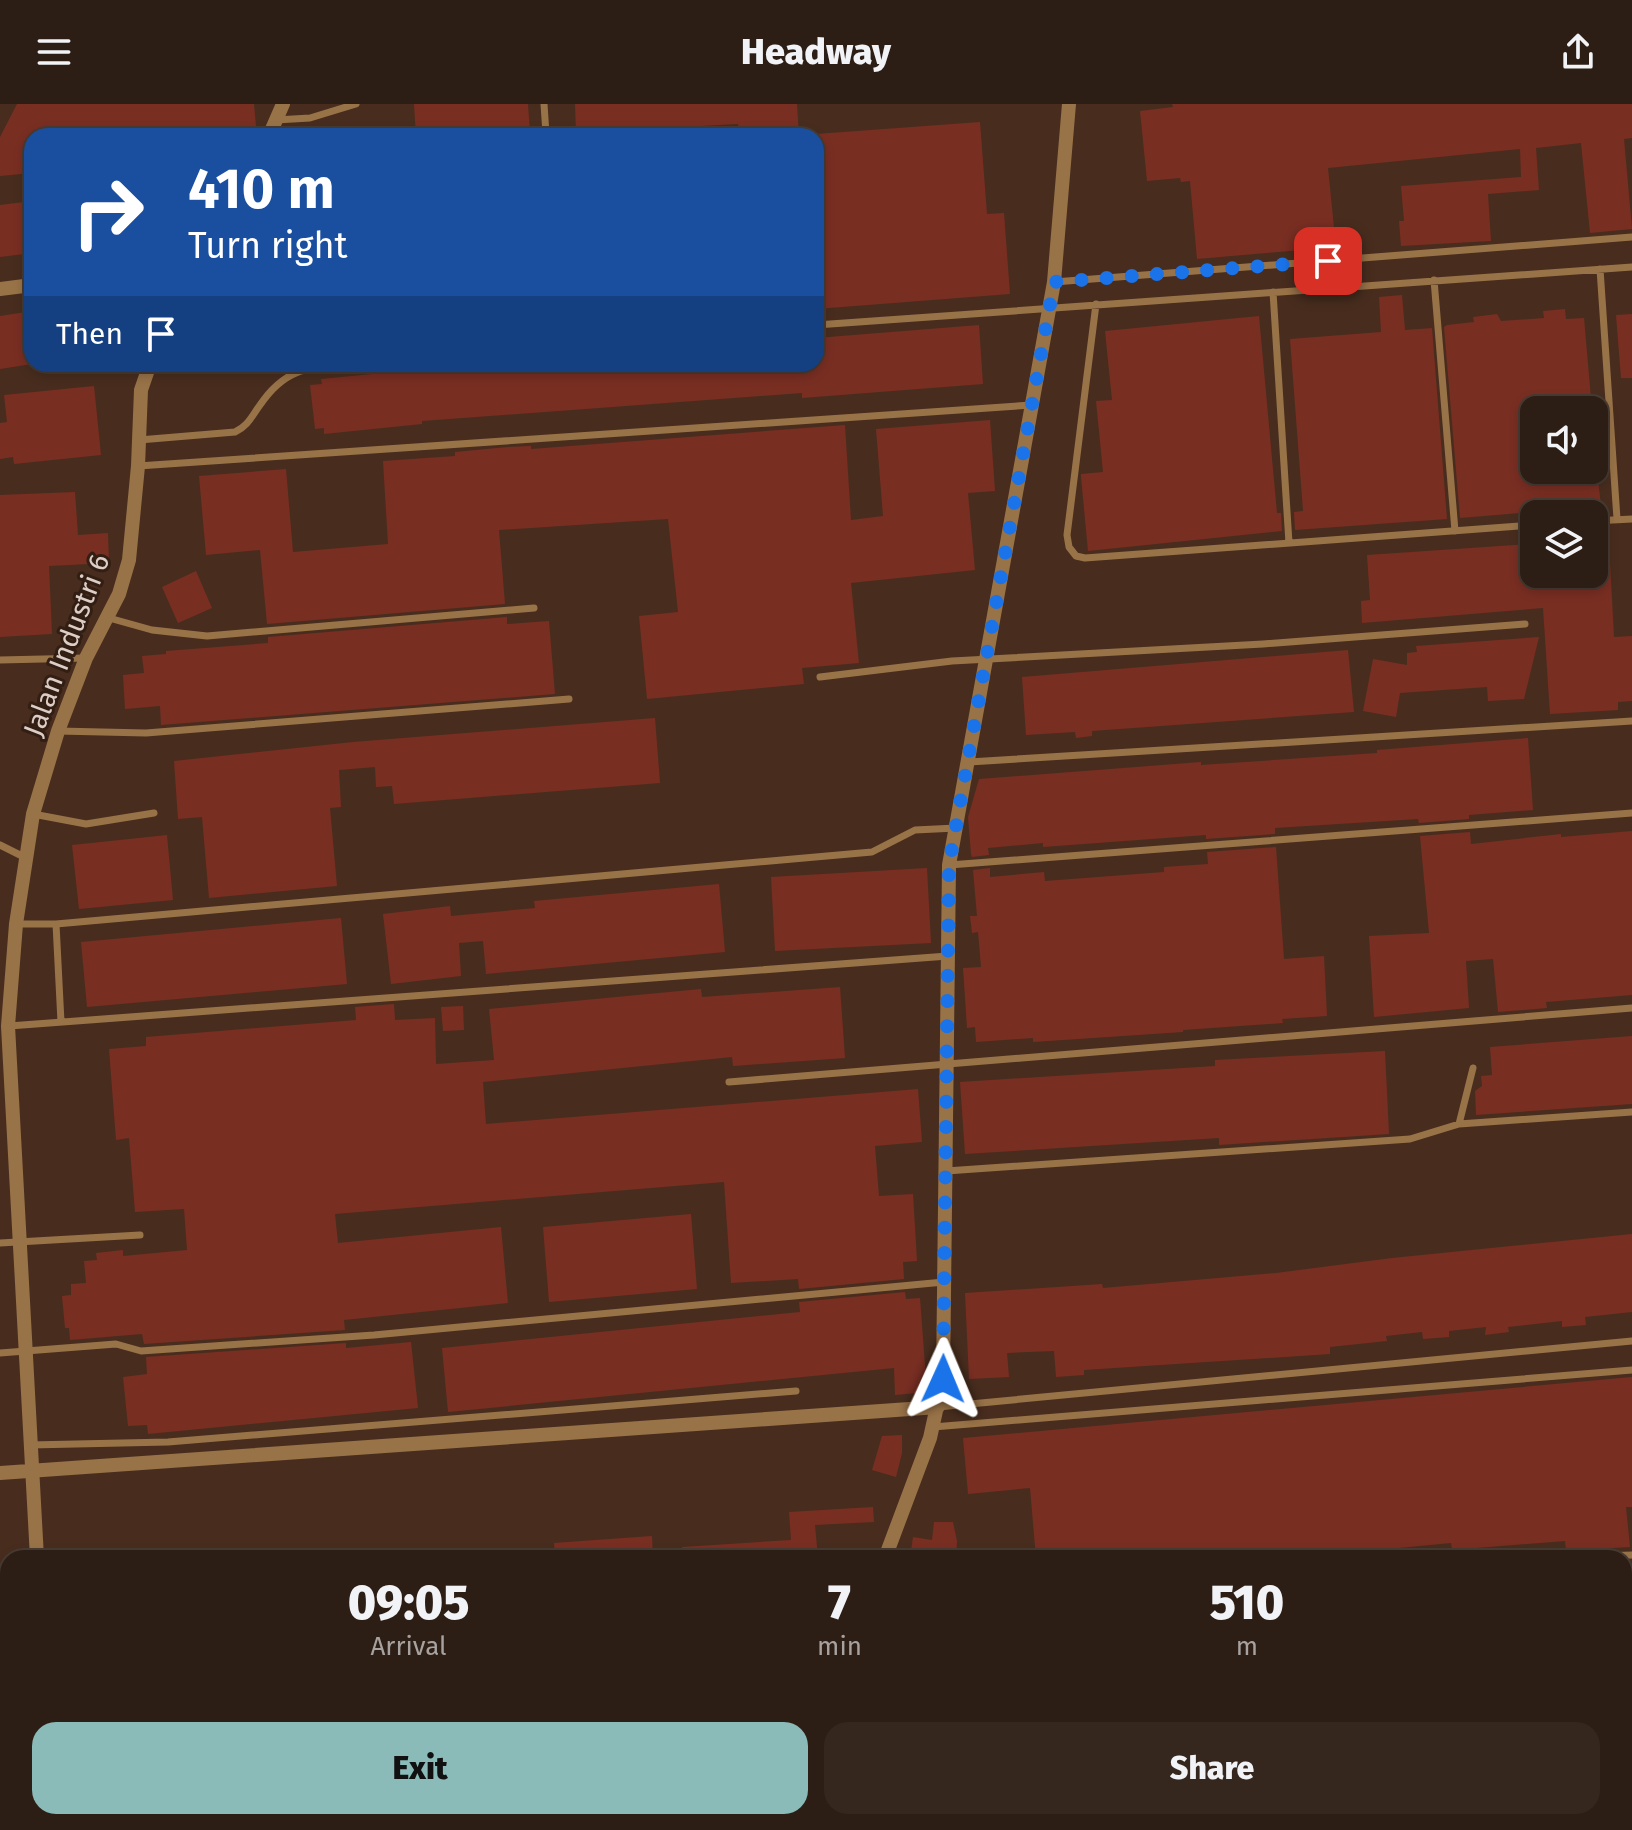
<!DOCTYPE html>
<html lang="en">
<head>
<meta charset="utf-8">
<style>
	:root { --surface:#2d1e15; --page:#35271e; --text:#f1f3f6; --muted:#a7a2a0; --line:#483c34; --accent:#8bbbb9 }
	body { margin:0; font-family:"Fira Sans",sans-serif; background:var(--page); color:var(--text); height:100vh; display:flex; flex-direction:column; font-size:30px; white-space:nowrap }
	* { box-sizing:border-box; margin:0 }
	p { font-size:26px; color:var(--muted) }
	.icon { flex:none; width:44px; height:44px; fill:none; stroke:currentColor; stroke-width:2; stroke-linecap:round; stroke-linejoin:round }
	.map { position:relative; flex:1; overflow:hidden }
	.details { position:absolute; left:0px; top:1446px; width:1632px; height:280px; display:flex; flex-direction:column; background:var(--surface); border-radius:24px 24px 0 0; box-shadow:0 4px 12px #0003,0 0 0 2px var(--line) }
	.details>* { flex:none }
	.guide { position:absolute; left:24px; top:24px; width:800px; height:244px; border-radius:24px; box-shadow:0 4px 12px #0003,0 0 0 2px var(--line); background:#1a4fa0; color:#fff; overflow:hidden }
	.tools { position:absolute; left:1520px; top:292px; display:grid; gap:16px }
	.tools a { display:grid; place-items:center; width:88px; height:88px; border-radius:16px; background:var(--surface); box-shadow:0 4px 12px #0003,0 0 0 2px var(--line); font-size:40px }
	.pin { position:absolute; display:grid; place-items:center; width:68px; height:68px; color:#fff; margin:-34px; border-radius:16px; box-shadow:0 4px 12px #0006 }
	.me { position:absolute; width:88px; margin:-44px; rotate:1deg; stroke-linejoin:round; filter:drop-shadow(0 0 6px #0008) }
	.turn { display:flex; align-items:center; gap:28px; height:168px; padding:0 32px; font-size:36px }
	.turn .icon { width:104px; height:104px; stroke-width:2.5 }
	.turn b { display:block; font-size:56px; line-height:68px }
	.then { display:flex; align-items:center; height:76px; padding:0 32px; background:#0003; gap:16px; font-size:30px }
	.eta { display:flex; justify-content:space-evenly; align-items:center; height:136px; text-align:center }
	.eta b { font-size:48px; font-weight:800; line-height:56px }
	.cta { display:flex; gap:16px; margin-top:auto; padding:16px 32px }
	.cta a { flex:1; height:92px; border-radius:24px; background:var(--accent); color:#111; font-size:32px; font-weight:800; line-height:92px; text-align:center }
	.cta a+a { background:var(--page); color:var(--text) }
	header { display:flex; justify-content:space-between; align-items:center; height:104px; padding:0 32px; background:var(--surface); font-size:36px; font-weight:800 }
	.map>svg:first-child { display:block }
	.built { fill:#482d1e; fill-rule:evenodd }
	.building { fill:#792e22 }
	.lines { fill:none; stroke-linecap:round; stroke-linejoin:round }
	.service { stroke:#997348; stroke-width:7 }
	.minor { stroke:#997348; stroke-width:14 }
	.route { stroke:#1a73e8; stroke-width:14; stroke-dasharray:0 25.2 }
	.labels { text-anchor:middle; stroke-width:6; stroke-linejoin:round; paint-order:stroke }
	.street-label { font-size:28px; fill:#dccec7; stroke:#321e13 }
</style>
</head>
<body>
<header><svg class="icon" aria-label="menu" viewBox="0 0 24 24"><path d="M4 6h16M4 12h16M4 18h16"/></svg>Headway<svg class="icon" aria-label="share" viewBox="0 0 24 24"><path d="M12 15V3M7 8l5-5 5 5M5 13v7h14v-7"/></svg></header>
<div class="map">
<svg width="1632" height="1726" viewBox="0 0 1632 1726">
	<rect width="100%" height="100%" fill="#3c281c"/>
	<path class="built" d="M 0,0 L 1632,0 L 1632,1726 L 0,1726 ZM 32,32 L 816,32 L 816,260 L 32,260 ZM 1534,306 L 1594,306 L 1594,366 L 1534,366 ZM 1534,410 L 1594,410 L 1594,470 L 1534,470 ZM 8,1454 L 1624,1454 L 1624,1718 L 8,1718 Z"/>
	<path class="building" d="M 17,0 L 254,0 L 256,22 L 218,25 L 219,32 L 32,32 L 32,69 L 0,72 L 0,33 Z
		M 414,0 L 528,0 L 530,28 L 416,32 Z
		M 575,0 L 797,0 L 799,32 L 739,32 L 738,20 L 576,29 Z
		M 1172,0 L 1632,0 L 1632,34 L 1624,35 L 1632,125 L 1590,129 L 1581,39 L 1536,44 L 1539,86 L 1488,90 L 1491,137 L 1401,142 L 1399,117 L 1404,117 L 1401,82 L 1521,73 L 1520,45 L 1328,64 L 1336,143 L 1197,155 L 1190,77 L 1181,78 L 1180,74 L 1147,77 L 1140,7 L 1173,3 Z
		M 980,18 L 987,110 L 1004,109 L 1010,190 L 816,205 L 816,30 Z
		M 32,97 L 32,149 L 0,153 L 0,101 Z
		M 1402,191 L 1405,226 L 1432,224 L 1447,415 L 1295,426 L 1294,408 L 1303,407 L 1290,235 L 1381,228 L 1379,193 Z
		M 1565,205 L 1566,215 L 1584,214 L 1592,306 L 1534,306 L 1534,366 L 1597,366 L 1601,402 L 1460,414 L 1444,223 L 1447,221 L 1474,218 L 1473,213 L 1497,210 L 1501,217 L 1544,214 L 1543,207 Z
		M 32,207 L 32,260 L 0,265 L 0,212 Z
		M 1632,210 L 1632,274 L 1621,274 L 1616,211 Z
		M 1259,212 L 1277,409 L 1281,409 L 1282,427 L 1088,447 L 1081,373 L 1081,370 L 1103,368 L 1096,297 L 1112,296 L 1105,227 Z
		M 979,221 L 983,280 L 802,294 L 802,289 L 422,317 L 422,320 L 324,330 L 324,324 L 315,325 L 310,281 L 322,280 L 321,275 L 475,260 L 816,260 L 816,234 Z
		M 94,282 L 101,351 L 14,360 L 13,353 L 0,355 L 0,319 L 7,318 L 4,291 Z
		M 990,316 L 995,387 L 968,389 L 975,466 L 851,479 L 859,559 L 802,564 L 804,580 L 647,595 L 639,512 L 678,508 L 668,415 L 499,426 L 505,500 L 267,520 L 260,446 L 206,451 L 199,372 L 286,365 L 293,448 L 388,440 L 383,357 L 455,352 L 455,348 L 508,343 L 531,342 L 531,345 L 845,321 L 851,416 L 883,412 L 876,325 Z
		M 75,388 L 78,431 L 108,429 L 109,459 L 49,462 L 52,530 L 0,533 L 0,391 Z
		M 1609,439 L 1614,533 L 1632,532 L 1632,597 L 1618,598 L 1618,606 L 1550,610 L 1543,504 L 1362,519 L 1361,497 L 1370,496 L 1367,451 L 1529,440 L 1531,470 L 1594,470 L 1594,440 Z
		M 196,467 L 212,504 L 178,519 L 162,483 Z
		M 507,513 L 507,520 L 549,517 L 555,590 L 161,621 L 160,602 L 125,605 L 123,571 L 144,569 L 142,552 L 166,550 L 166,547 L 268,539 L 268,533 Z
		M 1539,533 L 1524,595 L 1488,597 L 1487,583 L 1400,589 L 1396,613 L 1363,607 L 1373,555 L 1407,561 L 1407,549 L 1417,548 L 1416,542 Z
		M 1348,546 L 1354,608 L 1092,627 L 1092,632 L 1076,634 L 1075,628 L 1026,631 L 1022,573 Z
		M 655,614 L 660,679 L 394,700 L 392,682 L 376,683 L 375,663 L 339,666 L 341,703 L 330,704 L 337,782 L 209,794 L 202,713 L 178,715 L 174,657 L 353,638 Z
		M 1528,634 L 1533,706 L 1469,711 L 1469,715 L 1419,719 L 1418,715 L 1275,724 L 1275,730 L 1206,735 L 1206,731 L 1043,743 L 1043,739 L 988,744 L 989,751 L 972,753 L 971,750 L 968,713 L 979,675 L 1201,658 L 1201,661 L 1377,649 L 1377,646 Z
		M 1632,727 L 1632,891 L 1546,898 L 1547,904 L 1498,908 L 1493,855 L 1466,857 L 1469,904 L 1374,913 L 1369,832 L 1429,829 L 1420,732 L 1470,728 L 1471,740 L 1561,730 L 1561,733 Z
		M 167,731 L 173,796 L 79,805 L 72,741 Z
		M 1276,743 L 1284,855 L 1324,852 L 1327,912 L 1282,915 L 1283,919 L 1183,926 L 1183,928 L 1033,938 L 1033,934 L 976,938 L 975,923 L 967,924 L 963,864 L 981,863 L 978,828 L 972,829 L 970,812 L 977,812 L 973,766 L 990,764 L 990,773 L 1044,768 L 1045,777 L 1164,768 L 1164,763 L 1208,760 L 1207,748 Z
		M 927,764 L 931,839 L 775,847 L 771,773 Z
		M 719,780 L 725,848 L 486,870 L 483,837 L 459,839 L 461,872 L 391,880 L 383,810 L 450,802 L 451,812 L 535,804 L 534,797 Z
		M 341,814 L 347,880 L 87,903 L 81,838 Z
		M 840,883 L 845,954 L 733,962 L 732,953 L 483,978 L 486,1020 L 918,985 L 922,1038 L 875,1042 L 879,1092 L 913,1090 L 917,1157 L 903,1158 L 904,1175 L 799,1185 L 798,1175 L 731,1179 L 724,1078 L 335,1110 L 338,1139 L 501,1123 L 508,1199 L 344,1216 L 345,1226 L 144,1240 L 142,1230 L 70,1236 L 69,1224 L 65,1224 L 62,1192 L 71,1191 L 71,1180 L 86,1179 L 84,1157 L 97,1156 L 96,1149 L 123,1146 L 123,1152 L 187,1146 L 184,1105 L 135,1108 L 129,1034 L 116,1036 L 109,945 L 146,942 L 146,933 L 356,916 L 355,903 L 394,900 L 395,916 L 435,914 L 436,960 L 494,956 L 489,905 L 701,885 L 702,893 Z
		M 463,902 L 464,926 L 443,927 L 441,903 Z
		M 1632,932 L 1632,1000 L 1476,1011 L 1475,987 L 1482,982 L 1481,972 L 1492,971 L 1490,943 Z
		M 1385,947 L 1389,1030 L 1219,1041 L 1219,1034 L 965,1050 L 960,978 L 1215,962 L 1215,956 Z
		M 691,1110 L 697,1185 L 549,1198 L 543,1123 Z
		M 1632,1130 L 1632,1208 L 1585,1213 L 1586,1221 L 1562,1223 L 1562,1217 L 1508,1223 L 1509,1228 L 1485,1231 L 1486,1223 L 1449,1227 L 1449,1233 L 1423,1235 L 1422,1228 L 1386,1232 L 1387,1237 L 1330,1243 L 1330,1250 L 1084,1266 L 1084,1271 L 1056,1273 L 1054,1247 L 1007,1249 L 1009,1273 L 969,1275 L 965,1189 L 1102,1180 L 1103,1184 L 1276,1169 L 1392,1154 Z
		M 905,1188 L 906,1195 L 920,1194 L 927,1288 L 895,1291 L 894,1264 L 448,1308 L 442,1244 L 800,1208 L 799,1198 Z
		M 411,1238 L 418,1304 L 148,1330 L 147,1321 L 128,1322 L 123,1273 L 147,1270 L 146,1253 L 346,1239 L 346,1244 Z
		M 1632,1273 L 1632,1403 L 1626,1403 L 1630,1443 L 1566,1447 L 1565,1437 L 1452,1446 L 1451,1439 L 1296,1454 L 1036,1454 L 1030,1384 L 968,1390 L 963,1334 Z
		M 902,1331 L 902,1349 L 896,1373 L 872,1366 L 882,1332 Z
		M 873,1403 L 874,1418 L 815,1421 L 818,1454 L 683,1454 L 682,1443 L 791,1436 L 789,1408 Z
		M 934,1418 L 953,1418 L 957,1437 L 956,1454 L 910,1454 L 913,1433 L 932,1436 Z
		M 652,1432 L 653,1454 L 555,1454 L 554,1439 Z"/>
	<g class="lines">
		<path class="service" d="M 544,0 L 546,30
			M 276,16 L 310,14 L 356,0
			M 1600,165 L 1617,415
			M 1434,176 L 1455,427
			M 1054,178 L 1632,133
			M 1273,188 L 1289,439
			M 1096,200 L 1067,431 L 1069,443 L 1076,452 L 1085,454 L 1534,421
			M 816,221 L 1632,163
			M 139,336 L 235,328 C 248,322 252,312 260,301 C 286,263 308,264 351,260
			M 138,362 L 1032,301
			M 1594,417 L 1632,415
			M 109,514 L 152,526 L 207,532 L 534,504
			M 0,556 L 86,554
			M 820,573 L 952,557 L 1263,540 L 1525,520
			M 58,627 L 146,629 L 569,595
			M 969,658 L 1632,617
			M 33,710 L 86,720 L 154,709
			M 0,741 L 26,754
			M 949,761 L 1632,709
			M 16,820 L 56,820 L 872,748 L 915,726 L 956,724
			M 56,820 L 61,918
			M 9,922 L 948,852
			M 729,978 L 1632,904
			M 1459,1020 L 1473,964
			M 946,1067 L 1410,1035 L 1459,1020 L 1632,1008
			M 0,1139 L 140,1131
			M 0,1249 L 116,1240 L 141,1247 L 374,1231 L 944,1178
			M 938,1303 L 1632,1237
			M 933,1323 L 1632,1266
			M 30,1341 L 168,1338 L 796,1287
			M 1538,1454 L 1632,1451
			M 1624,1468 L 1632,1468
			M 1624,1573 L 1632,1573
			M 0,1587 L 8,1587
			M 0,1695 L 8,1694
			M 1270,1718 L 1270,1726
			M 1310,1718 L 1311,1726
			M 844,1726 L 914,1719
			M 1027,1726 L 1031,1718"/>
		<path class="minor" d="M 269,32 L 283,0
			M 0,185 L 32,181
			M 0,1369 L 938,1303
			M 37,1454 L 8,922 L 16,820 L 33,710 L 58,627 L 86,554 L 119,490 L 129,456 L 138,362 L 141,286 L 150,260
			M 885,1454 L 930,1334 L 943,1275 L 949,761 L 1054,178 L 1069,0
			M 52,1718 L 52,1726
			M 782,1726 L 785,1718"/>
	</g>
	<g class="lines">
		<path class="route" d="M 943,1275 L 949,761 L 1054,178 L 1328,157"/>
	</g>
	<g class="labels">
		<g class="street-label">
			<text transform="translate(66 541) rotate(-69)" y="10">Jalan Industri 6</text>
		</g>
	</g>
</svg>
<div class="tools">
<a><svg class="icon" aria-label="sound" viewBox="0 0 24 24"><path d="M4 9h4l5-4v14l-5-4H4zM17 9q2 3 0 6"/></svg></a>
<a><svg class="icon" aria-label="layers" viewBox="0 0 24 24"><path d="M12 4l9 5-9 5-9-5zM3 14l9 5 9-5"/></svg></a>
</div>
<div class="pin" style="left:1328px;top:157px;background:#d93025"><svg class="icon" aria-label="arrive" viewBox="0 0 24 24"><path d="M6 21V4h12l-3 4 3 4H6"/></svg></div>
<svg class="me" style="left:943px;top:1275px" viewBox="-20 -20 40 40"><path d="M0-17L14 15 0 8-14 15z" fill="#1a73e8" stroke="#fff" stroke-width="4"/></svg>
<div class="guide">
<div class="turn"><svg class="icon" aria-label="right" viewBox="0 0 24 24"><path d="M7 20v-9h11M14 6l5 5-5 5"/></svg><div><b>410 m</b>Turn right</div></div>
<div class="then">Then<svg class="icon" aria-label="arrive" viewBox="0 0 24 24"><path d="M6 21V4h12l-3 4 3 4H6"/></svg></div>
</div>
<section class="details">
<div class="eta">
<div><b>09:05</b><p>Arrival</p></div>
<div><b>7</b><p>min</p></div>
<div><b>510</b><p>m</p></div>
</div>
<div class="cta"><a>Exit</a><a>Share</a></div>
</section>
</div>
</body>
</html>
